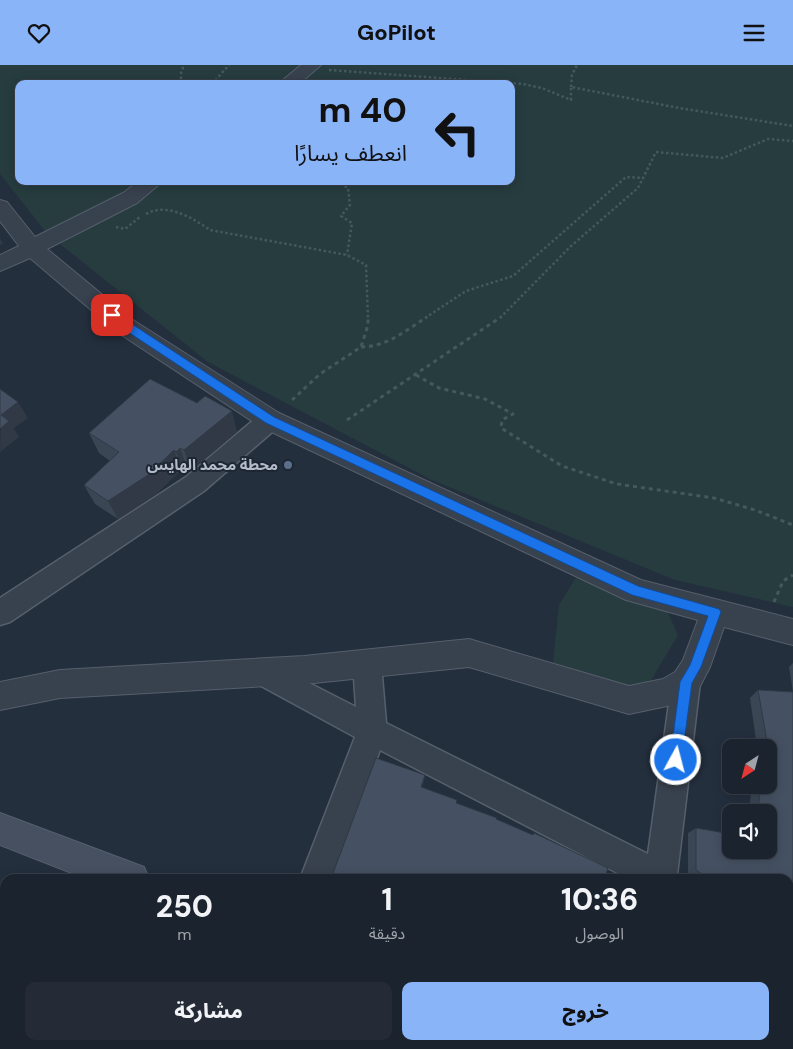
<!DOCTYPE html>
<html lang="ar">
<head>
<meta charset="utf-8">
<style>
	:root { --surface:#1b232e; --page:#242b36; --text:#f1f3f6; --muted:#a0a4aa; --line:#39404a; --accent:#8ab4f8 }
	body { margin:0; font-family:"DM Sans","Noto Sans Arabic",sans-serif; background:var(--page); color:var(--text); direction:rtl; height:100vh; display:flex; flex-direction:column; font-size:19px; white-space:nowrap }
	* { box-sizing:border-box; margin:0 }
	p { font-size:16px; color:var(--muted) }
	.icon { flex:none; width:28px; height:28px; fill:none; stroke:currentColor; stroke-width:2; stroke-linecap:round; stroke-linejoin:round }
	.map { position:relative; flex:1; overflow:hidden; direction:ltr }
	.sheet { position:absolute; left:0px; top:809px; width:794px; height:176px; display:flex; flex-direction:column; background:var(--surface); border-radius:15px 15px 0 0; box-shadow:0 2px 12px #0003,0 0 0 1px var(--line); direction:rtl }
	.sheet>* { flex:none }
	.banner { position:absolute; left:15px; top:15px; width:500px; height:105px; border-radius:10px; box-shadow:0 2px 12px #0003,0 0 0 1px var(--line); direction:rtl; background:#8ab4f8; color:#111; overflow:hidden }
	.needle { width:32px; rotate:216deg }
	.fabs { position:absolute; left:722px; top:674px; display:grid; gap:10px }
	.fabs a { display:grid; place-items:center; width:55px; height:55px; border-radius:10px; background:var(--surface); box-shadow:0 2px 12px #0003,0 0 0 1px var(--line); font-size:25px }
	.pin { position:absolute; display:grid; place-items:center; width:42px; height:42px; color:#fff; margin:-21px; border-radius:10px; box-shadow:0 2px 8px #0006 }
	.me { position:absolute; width:55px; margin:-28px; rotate:7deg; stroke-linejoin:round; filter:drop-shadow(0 0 4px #0008) }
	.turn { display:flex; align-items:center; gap:18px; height:105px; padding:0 25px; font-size:22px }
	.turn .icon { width:65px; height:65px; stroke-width:2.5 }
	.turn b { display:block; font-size:35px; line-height:42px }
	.eta { display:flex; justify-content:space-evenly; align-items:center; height:85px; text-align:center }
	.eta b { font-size:30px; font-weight:800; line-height:35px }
	.cta { display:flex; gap:10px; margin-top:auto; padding:10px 25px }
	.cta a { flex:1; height:58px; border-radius:10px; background:var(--accent); color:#111; font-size:20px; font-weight:800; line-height:58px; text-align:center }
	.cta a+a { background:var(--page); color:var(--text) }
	header { display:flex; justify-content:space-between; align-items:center; height:65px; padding:0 25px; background:var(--accent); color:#111; font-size:22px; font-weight:800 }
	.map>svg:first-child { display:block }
	.green { fill:#263c3f }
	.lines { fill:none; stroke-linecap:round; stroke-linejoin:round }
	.minor-casing { stroke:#565f6c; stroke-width:3 }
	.tertiary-casing { stroke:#565f6c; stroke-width:2 }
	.secondary-casing { stroke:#565f6c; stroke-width:2 }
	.path-far1 { stroke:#44595c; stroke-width:2.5; stroke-dasharray:2.5 2.5; stroke-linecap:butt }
	.path { stroke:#44595c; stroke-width:3; stroke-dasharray:4 4; stroke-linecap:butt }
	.minor { fill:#38414e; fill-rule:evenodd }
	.tertiary { fill:#38414e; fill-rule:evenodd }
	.secondary { fill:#465061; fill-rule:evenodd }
	.wall { fill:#3b4654 }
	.shaded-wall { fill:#303945 }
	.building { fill:#455162; stroke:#303945 }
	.route { fill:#1a73e8; stroke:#114b97 }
	.service-dot { fill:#5c6f8a; stroke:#1d2633; stroke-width:2 }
	.labels { text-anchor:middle; stroke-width:4; stroke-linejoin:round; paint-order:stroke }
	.poi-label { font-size:15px; font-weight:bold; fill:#b4bcc9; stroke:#1d2633; text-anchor:end }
</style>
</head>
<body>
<header><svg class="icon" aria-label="menu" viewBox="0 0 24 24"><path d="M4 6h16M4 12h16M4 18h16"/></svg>GoPilot<svg class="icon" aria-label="heart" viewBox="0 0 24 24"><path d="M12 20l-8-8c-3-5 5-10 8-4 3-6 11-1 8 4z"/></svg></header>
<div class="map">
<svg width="793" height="984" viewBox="0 0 793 984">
	<rect width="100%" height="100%" fill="#242f3e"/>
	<path class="green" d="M 0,0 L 300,0 L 276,19 L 19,19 L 19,116 L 138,116 C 109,137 78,152 45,166 L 0,109 Z
		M 323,0 L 793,0 L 793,542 L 675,515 L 432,415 L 208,297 L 60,179 L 113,149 L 161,116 L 511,116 L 511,19 L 297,19 Z
		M 578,509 L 666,543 L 678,570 L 650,617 L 623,625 L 553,598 L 559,540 Z"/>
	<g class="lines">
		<defs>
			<path id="minor" d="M 270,346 L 278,348 L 282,355 L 278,362 L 204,426 L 10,557 L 0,560 L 0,533 L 186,412 L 262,348 Z
				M 367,586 L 377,590 L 381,599 L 386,658 L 648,789 L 672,617 L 676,607 L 686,604 L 696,607 L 700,617 L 677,810 L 679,814 L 629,814 L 380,685 L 332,814 L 300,814 L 355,672 L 254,617 L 250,608 L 254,599 L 264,595 L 356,642 L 353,599 L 357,590 Z
				M 789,867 L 793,869 L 793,903 L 789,901 Z
				M 0,875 L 5,877 L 5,911 L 0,909 Z
				M 122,980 L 162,980 L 164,984 L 124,984 Z
				M 496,980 L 532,980 L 530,984 L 494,984 Z
				M 673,980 L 709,980 L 707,984 L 671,984 Z"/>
			<path id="tertiary" d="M 301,0 L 321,0 L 299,19 L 278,19 Z
				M 139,116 L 163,116 L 137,138 L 47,184 L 133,255 L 279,348 L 641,515 L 793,554 L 793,580 L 724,562 L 710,602 L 697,627 L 667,641 L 629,649 L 469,602 L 304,619 L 60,633 L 0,645 L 0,617 L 60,605 L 304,591 L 469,574 L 629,621 L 663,614 L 675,607 L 683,595 L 698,555 L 626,535 L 261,362 L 117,267 L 30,193 L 0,206 L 0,190 L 19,181 L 0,156 L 0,135 L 7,137 L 35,172 L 123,128 Z"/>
			<path id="secondary" d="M 0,748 L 144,802 L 149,814 L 87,814 L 0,780 Z
				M 535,980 L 578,980 L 580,984 L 537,984 Z"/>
		</defs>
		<use href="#minor" class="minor-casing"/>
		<use href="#tertiary" class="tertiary-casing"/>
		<use href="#secondary" class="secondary-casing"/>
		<path class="path-far1" d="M 329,5 L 523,19 L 542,23 L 571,35 L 571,22 L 679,43 L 793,61
			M 181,19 L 181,8 L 184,0
			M 212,19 L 229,0
			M 571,22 L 572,10 L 577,0
			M 336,116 L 348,123 L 350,140 L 341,151 L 352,158 L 347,190
			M 146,149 C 166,137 193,153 210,165 L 347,190 L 366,200 L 368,253
			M 116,162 L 125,164 L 140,152
			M 425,253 L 466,226 L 513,211 L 626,112 L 643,113
			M 500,253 L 571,181 L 638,123 L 656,87 L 723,93 L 768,74 L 793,76"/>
		<path class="path" d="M 361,282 C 387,282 406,265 427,252
			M 416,310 L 439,323 L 485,334 L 513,349 L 502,355 L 501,363 L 562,401 L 617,419 L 714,433 L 755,445 L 793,460
			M 292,335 L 320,309 L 361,282 L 368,260 L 368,252
			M 347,355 L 501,252
			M 774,537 L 783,516 L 793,510"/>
		<use href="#minor" class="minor"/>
		<use href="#tertiary" class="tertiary"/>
		<use href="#secondary" class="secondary"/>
	</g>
	<path class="wall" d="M 237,367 L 192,405 L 187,402 L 184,406 L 181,405 L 156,429 L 118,454 L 95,439 L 84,420 L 110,396 L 99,388 L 89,368 Z
		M 793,598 L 793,852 L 789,850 L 789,814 L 695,814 L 688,809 L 688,768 L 696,763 L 769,785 L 769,748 L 749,748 L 751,727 L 760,721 L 764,722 L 763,720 L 769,720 L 769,682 L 757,682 L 750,633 L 758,625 L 793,627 L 789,602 Z
		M 712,980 L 789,980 L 793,984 L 711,984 Z"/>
	<path class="shaded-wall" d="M 0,173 L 3,179 L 0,180 Z
		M 18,337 L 28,353 L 14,363 L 19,372 L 0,387 L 1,350 Z
		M 232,346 L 237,367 L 192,405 L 184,385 Z
		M 180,383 L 187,402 L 184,406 L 176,387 Z
		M 174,385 L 181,405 L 156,429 L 118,454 L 108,436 Z
		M 425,710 L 424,716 L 420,728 L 421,722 Z
		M 285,980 L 288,980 L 286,984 L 282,984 Z"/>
	<path class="building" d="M 150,314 L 197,338 L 205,331 L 232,346 L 184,385 L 180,383 L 176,387 L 174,385 L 148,410 L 108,436 L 84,420 L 119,387 L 89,368 Z
		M 0,324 L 18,337 L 1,350 L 9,356 L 0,364 Z
		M 758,625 L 793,627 L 793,844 L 789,842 L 789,814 L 709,814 L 696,805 L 696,763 L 731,769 L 731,785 L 769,785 L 769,748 L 758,748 L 760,721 L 775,725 L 769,689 L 769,682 L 768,682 Z
		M 376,693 L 425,710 L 421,722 L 457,735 L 456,738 L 497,753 L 496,754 L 533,770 L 534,768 L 608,803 L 606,809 L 616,814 L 328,814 L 329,812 L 332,811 Z
		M 789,900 L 793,903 L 793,984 L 721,984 L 722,980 L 789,980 Z
		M 242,980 L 285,980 L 282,984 L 240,984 Z
		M 401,980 L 458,980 L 457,984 L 410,984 Z"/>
	<path class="route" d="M 112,246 L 274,352 L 638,521 L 719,544 L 721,547 L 701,602 L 692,618 L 681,700 L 676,702 L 672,700 L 670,695 L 680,617 L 690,600 L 708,551 L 632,530 L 266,358 L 122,263 L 109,252 L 109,247 Z"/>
	<circle class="service-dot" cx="288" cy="400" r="5"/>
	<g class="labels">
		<g class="poi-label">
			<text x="278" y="405">محطة محمد الهايس</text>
		</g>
	</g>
</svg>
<div class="fabs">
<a><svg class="needle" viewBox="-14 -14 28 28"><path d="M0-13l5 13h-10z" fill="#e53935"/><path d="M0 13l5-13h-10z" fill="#a0a4aa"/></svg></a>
<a><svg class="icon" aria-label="sound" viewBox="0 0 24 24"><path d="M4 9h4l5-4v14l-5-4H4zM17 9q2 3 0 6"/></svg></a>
</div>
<div class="pin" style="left:112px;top:250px;background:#d93025"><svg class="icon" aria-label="arrive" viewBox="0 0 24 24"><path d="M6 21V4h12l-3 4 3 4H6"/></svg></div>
<svg class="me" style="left:676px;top:695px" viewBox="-20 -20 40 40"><circle r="17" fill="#1a73e8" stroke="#fff" stroke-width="3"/><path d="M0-11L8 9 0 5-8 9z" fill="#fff"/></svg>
<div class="banner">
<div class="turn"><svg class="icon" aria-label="left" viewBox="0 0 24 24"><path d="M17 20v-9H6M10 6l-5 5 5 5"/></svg><div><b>40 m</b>انعطف يسارًا</div></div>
</div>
<section class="sheet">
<div class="eta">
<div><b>10:36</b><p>الوصول</p></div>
<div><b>1</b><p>دقيقة</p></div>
<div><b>250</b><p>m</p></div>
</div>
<div class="cta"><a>خروج</a><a>مشاركة</a></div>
</section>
</div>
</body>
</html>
